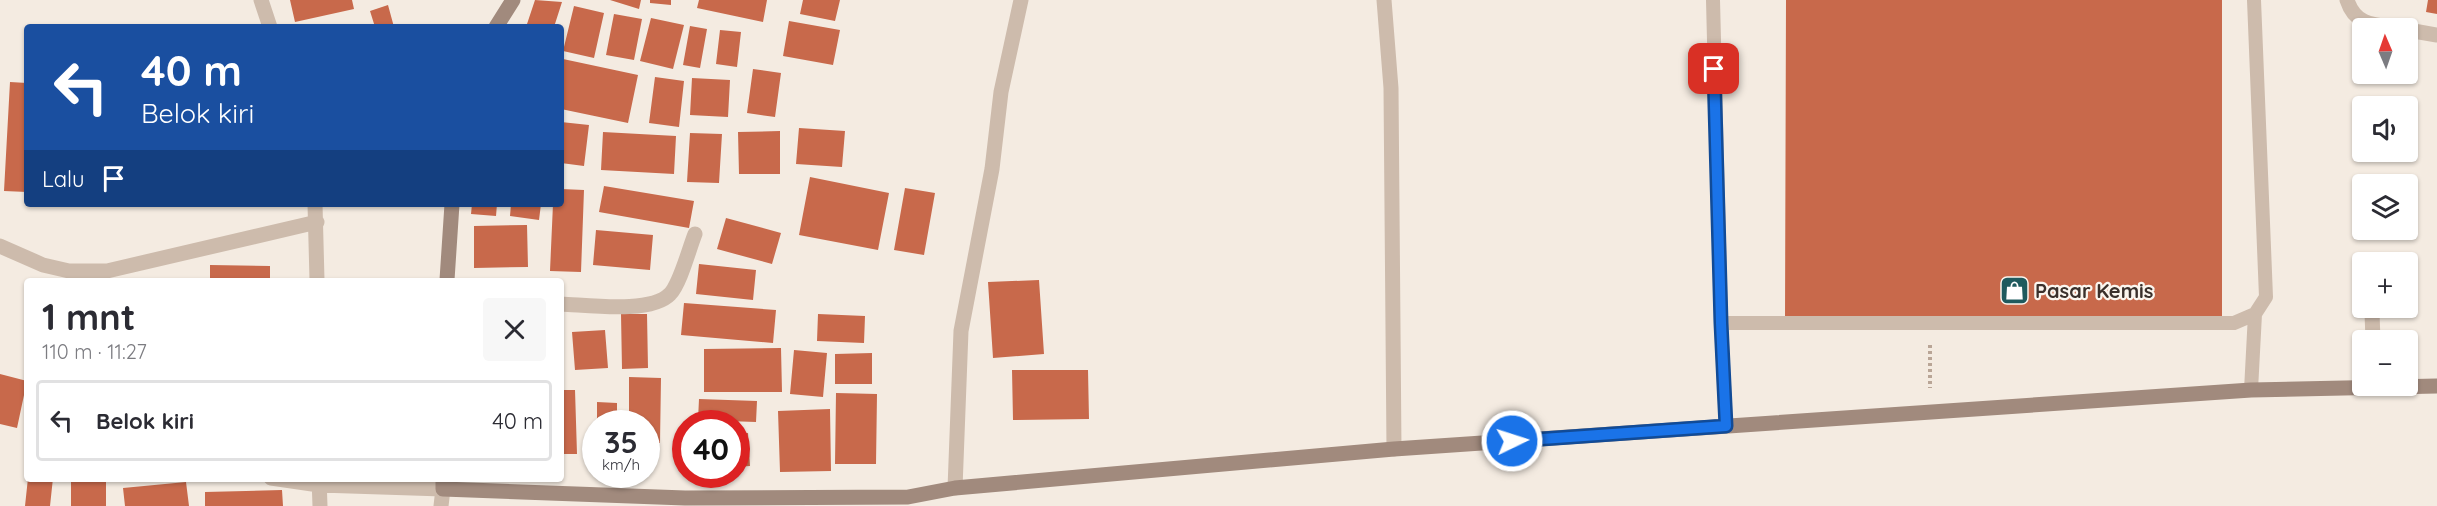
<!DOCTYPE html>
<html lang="id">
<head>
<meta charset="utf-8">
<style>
	:root { --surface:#fff; --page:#f7f7f7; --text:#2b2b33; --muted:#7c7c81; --line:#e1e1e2 }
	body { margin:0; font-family:Quicksand,sans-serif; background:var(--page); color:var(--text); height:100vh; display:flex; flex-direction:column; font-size:22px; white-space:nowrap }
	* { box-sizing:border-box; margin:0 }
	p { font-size:20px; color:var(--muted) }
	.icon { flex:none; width:33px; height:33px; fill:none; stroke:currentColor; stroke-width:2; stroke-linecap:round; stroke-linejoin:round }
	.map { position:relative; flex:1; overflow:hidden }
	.drawer { position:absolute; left:24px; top:278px; width:540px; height:204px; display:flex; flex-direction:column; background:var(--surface); border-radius:6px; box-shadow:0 2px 4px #0004 }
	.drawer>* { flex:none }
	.top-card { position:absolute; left:24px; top:24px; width:540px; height:183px; border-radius:6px; box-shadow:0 2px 4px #0004; background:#1a4fa0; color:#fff; overflow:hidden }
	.needle { width:39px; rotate:358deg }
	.controls { position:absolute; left:2352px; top:18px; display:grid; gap:12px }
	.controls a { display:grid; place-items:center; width:66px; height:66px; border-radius:6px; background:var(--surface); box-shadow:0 2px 4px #0004; font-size:30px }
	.speed { position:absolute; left:582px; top:410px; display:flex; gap:12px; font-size:30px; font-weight:700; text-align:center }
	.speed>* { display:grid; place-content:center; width:78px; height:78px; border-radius:50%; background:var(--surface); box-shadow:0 2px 4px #0004; line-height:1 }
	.speed small { font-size:15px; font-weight:400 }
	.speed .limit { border:9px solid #d22; background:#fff; color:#111 }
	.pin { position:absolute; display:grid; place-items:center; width:51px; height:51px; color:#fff; margin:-26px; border-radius:12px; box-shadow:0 3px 9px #0006 }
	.me { position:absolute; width:66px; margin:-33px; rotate:86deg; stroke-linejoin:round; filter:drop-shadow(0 0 4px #0008) }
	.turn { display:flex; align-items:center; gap:21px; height:126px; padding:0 18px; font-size:27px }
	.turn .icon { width:78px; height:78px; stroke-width:2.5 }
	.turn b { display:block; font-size:42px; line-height:51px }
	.then { display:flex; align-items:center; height:57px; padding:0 18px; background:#0003; gap:12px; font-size:22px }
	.round { display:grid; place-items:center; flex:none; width:63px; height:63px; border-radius:6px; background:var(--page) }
	.overview { display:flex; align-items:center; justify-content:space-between; height:102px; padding:0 18px }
	h1 { font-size:36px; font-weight:800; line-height:45px }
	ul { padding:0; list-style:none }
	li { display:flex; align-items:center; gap:18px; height:81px; margin:0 12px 9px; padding:0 6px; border:3px solid var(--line); border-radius:6px }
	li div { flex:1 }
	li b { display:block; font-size:22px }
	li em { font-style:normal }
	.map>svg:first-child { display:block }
	.building { fill:#c8694b }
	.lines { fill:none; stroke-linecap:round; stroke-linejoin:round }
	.path { stroke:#b9a596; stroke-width:4; stroke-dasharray:3 3; stroke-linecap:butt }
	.lane { stroke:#cdbbac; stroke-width:14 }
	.street { stroke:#cdbbac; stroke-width:15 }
	.secondary { stroke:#a18a7d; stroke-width:15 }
	.route-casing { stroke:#114b97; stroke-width:15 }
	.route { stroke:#1a73e8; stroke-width:10 }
	.labels { text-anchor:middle; stroke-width:4.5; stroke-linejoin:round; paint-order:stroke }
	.poi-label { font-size:20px; font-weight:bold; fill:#3b302b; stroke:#fbf5ee; text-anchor:start }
</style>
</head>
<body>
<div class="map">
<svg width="2437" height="506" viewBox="0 0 2437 506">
	<rect width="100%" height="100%" fill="#f4ebe1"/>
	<path class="building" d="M 290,0 L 352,0 L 354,9 L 295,22 Z
		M 535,0 L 562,2 L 554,27 L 526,27 Z
		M 610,0 L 641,0 L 639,9 Z
		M 650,0 L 671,0 L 671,5 L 650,3 Z
		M 699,0 L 767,0 L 763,22 L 697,8 Z
		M 803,0 L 840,0 L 835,21 L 800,14 Z
		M 1786,0 L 2222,0 L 2222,320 L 1785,319 Z
		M 2428,0 L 2437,0 L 2437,14 L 2426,12 Z
		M 388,5 L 394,27 L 375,27 L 370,11 Z
		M 574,6 L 604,13 L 594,58 L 563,51 Z
		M 614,14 L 642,19 L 634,60 L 606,55 Z
		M 651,18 L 684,25 L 673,69 L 640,61 Z
		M 789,21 L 840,30 L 833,65 L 783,56 Z
		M 690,26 L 707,29 L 700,68 L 683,65 Z
		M 720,30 L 741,32 L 737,67 L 716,64 Z
		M 563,59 L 638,75 L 628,123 L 561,109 Z
		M 753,69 L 781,73 L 775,117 L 747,113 Z
		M 655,77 L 684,81 L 679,127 L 649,123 Z
		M 692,78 L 730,80 L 728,117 L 690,115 Z
		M 10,82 L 27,83 L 27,192 L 4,191 Z
		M 561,122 L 589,125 L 584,166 L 561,163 Z
		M 799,128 L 845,131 L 842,167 L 796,164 Z
		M 780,131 L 780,174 L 739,174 L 738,132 Z
		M 603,132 L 676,136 L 674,174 L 601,170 Z
		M 690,133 L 722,134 L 719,183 L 687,182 Z
		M 810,177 L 889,193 L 878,250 L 799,235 Z
		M 604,186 L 694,201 L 689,228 L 599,212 Z
		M 905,188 L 935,193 L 924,255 L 894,250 Z
		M 561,189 L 584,190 L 581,272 L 550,271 L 553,204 L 561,204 Z
		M 472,204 L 497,204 L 496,216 L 471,214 Z
		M 511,204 L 541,204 L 539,220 L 510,216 Z
		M 726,218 L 781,233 L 772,264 L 717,249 Z
		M 527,225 L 528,267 L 474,268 L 474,226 Z
		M 596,230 L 653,235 L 650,270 L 593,265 Z
		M 699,264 L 756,270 L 753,300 L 696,294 Z
		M 210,265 L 270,266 L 270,280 L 210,280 Z
		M 1039,280 L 1044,354 L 993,358 L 988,282 Z
		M 684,303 L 776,310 L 773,343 L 681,335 Z
		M 621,314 L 647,314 L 648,368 L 622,369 Z
		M 818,314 L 865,316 L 864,343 L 817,341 Z
		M 605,330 L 608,368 L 575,370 L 572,332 Z
		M 781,348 L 782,392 L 704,392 L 704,349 Z
		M 794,350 L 827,353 L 823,397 L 790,394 Z
		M 872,353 L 872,384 L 835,384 L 835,354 Z
		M 1012,370 L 1088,370 L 1089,419 L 1013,420 Z
		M 0,374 L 27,381 L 17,428 L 0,424 Z
		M 629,377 L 661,378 L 660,443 L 646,443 L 646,423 L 629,423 Z
		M 561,390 L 575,390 L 577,454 L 561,454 Z
		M 836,393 L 877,394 L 876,464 L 835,464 Z
		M 699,399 L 757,401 L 756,422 L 698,420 Z
		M 597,402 L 617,403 L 617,423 L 597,423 Z
		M 830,409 L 831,471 L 780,472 L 778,411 Z
		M 748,433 L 750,466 L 736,467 L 736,434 Z
		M 28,478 L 53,478 L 50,506 L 25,506 Z
		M 71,478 L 106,478 L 106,506 L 71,506 Z
		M 186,482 L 189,506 L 125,506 L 123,488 Z
		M 282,490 L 283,506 L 205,506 L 205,492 Z"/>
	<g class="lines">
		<path class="path" d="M 1930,345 L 1930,388"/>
		<path class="lane" d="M 1713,0 L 1721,323 L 1726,426
			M 1721,323 L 2234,323 L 2255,314 L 2266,297 L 2254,0
			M 2251,390 L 2255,314"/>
		<path class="street" d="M 261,0 L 270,27
			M 1384,0 L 1391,88 L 1394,449
			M 2347,0 C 2355,25 2373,25 2396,28
			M 2408,30 L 2437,35
			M 315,204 L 317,280
			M 0,246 L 43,265 L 69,271 L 107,271 L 317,222
			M 561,304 C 588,305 651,314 670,294 C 680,284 689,249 695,234
			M 2372,313 L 2373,340
			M 271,478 L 319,485 L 443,489 L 441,506
			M 319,478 L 320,506
			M 955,488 L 961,331 L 992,169 L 1001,92 L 1021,0"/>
		<path class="secondary" d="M 496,27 L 513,0
			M 447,280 L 452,204
			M 443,478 L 443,489 L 685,498 L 908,497 L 955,488 L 1394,449 L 2251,390 L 2437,386"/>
	</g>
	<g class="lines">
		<defs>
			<path id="route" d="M 1512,441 L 1726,426 L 1721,323 L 1714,69"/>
		</defs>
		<use href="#route" class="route-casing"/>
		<use href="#route" class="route"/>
	</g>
	<defs>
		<symbol id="shop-square" viewBox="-11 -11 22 22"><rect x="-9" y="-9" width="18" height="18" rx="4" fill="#1f5a5e" stroke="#fbf5ee"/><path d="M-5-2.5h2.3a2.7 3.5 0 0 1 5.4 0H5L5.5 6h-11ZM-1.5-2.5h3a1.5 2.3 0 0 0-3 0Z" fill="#fff"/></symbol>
	</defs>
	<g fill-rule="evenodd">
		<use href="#shop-square" x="1998" y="274" width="33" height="33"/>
	</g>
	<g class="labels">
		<g class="poi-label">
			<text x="2035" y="298">Pasar Kemis</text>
		</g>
	</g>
</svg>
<div class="controls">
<a><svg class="needle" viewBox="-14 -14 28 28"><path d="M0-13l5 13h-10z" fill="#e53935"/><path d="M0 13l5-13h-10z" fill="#7c7c81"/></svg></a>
<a><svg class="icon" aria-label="sound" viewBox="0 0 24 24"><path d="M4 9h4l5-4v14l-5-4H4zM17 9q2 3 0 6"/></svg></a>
<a><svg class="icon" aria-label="layers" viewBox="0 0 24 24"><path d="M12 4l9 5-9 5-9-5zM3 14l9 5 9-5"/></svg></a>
<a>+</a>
<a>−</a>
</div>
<div class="speed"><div>35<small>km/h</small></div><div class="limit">40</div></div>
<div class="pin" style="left:1714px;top:69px;background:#d93025"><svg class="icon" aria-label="arrive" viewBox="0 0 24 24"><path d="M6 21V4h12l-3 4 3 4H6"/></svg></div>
<svg class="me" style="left:1512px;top:441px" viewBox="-20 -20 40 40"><circle r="17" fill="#1a73e8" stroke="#fff" stroke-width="3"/><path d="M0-11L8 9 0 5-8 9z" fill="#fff"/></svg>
<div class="top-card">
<div class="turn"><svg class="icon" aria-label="left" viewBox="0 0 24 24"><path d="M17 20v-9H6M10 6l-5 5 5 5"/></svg><div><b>40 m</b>Belok kiri</div></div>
<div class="then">Lalu<svg class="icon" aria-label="arrive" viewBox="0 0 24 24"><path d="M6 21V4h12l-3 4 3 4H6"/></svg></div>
</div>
<section class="drawer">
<div class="overview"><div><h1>1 mnt</h1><p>110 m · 11:27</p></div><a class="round"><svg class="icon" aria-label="close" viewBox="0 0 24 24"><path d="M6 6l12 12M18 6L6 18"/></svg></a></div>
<ul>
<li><svg class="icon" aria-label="left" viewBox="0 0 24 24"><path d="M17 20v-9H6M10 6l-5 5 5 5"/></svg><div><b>Belok kiri</b></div><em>40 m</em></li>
</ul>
</section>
</div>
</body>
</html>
